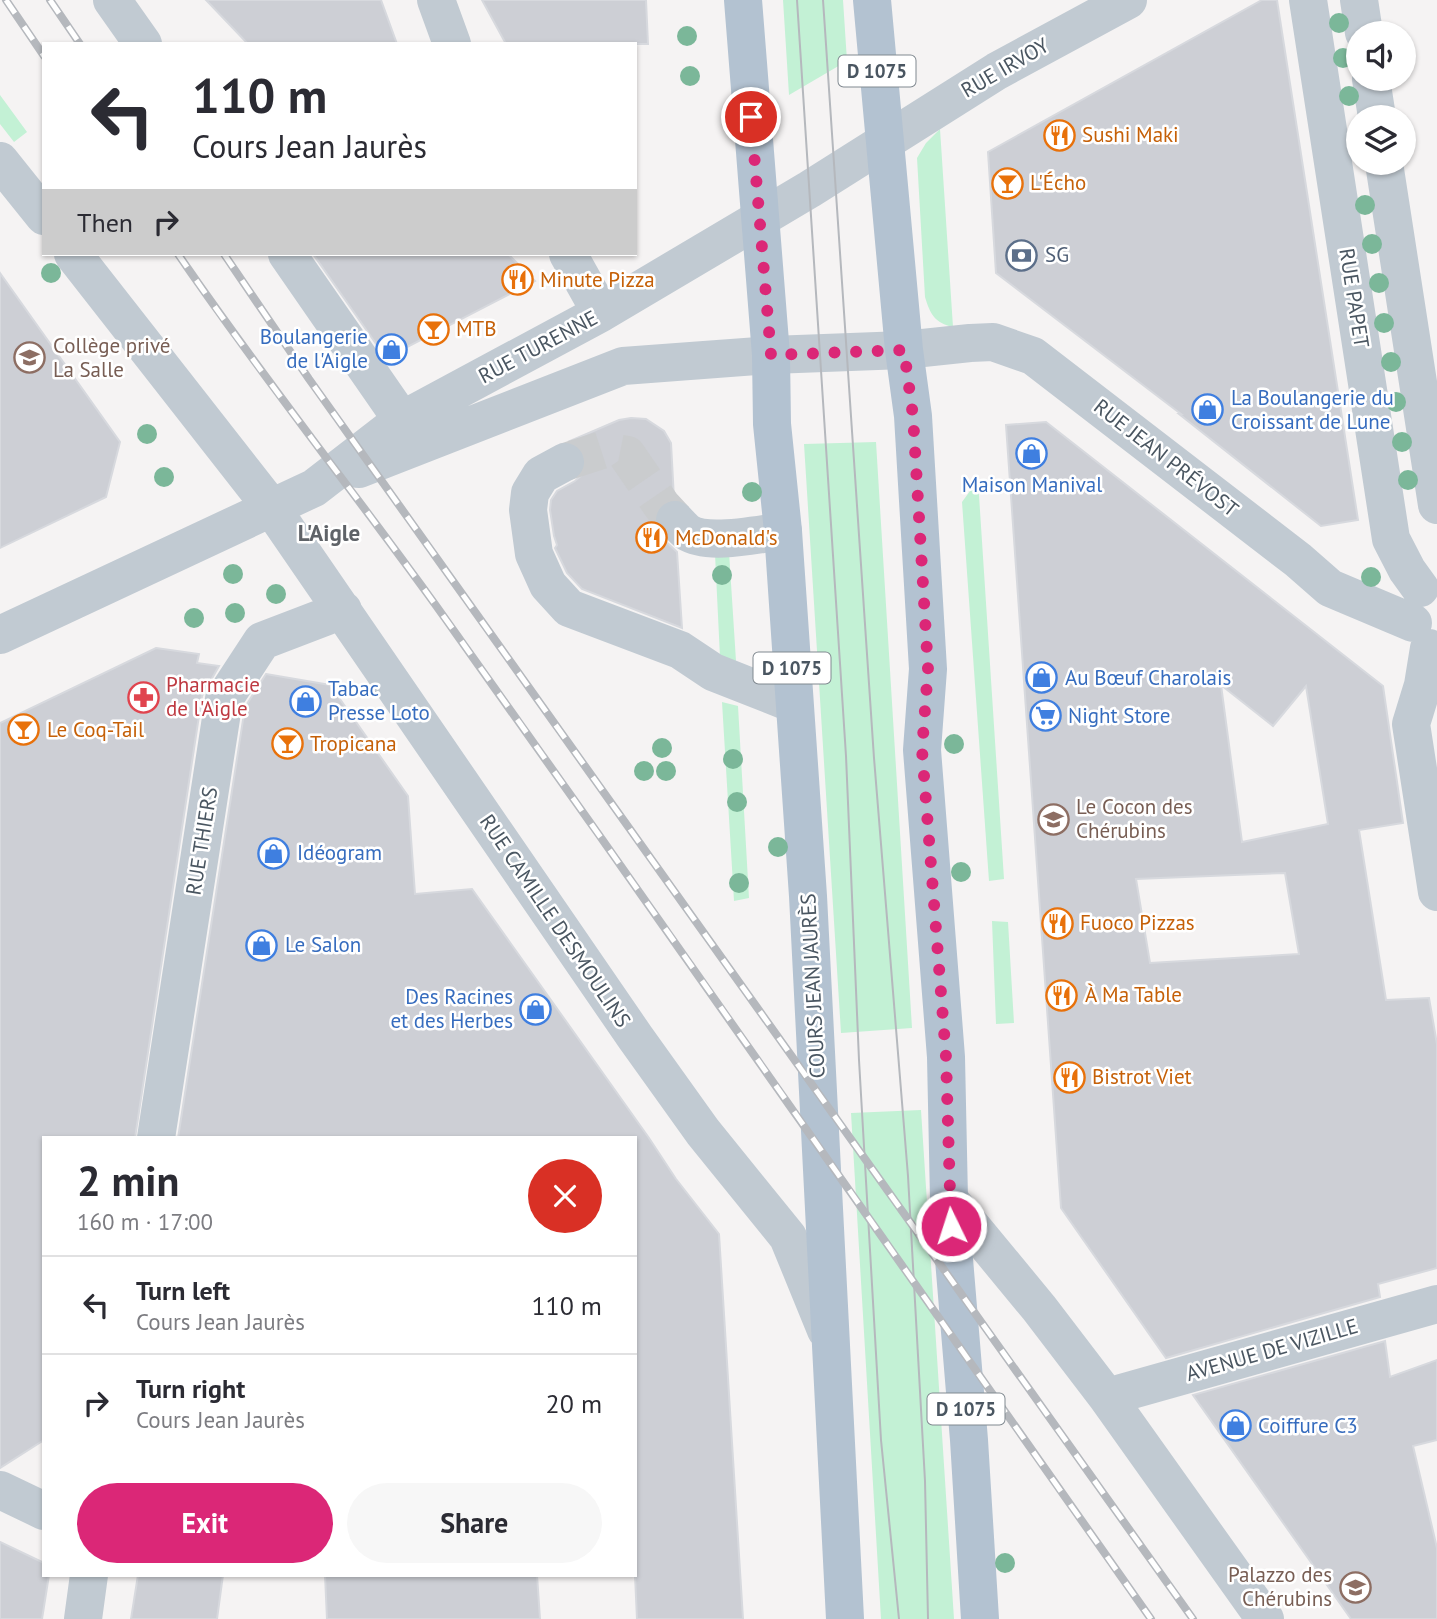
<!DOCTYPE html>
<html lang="en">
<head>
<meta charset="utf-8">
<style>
	:root { --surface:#fff; --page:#f7f7f7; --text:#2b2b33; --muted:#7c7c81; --line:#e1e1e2; --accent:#db2777 }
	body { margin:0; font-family:"PT Sans",sans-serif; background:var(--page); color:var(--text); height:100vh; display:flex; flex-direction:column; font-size:26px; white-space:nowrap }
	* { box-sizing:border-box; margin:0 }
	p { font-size:23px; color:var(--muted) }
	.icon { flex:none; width:38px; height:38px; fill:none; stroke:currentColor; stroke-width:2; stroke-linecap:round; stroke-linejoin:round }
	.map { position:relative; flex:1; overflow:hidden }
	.sheet { position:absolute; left:42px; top:1136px; width:595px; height:441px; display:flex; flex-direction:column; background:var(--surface); border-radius:0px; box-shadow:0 2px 5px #0004 }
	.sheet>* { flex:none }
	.banner { position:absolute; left:42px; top:42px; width:595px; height:214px; border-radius:0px; box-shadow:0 2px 5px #0004; background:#fff; color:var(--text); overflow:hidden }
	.controls { position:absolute; left:1346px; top:21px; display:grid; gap:14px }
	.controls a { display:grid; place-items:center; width:70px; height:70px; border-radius:50%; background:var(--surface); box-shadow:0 2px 5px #0004; font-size:35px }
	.pin { position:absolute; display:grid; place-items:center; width:60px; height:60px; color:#fff; margin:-30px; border:4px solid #fff; border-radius:50%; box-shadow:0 2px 7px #0007 }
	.me { position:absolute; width:77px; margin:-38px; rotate:356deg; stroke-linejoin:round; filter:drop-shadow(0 0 5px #0008) }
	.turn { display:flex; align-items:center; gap:24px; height:147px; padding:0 35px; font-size:32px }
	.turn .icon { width:91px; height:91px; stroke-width:2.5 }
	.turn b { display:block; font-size:49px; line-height:60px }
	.then { display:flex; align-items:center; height:66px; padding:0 35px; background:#0003; gap:14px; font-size:26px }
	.round { display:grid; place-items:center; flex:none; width:74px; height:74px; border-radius:37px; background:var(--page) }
	.headline { display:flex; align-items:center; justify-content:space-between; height:119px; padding:0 35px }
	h1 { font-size:42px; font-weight:800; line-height:52px }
	.button { display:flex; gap:14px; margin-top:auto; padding:14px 35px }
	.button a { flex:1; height:80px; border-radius:42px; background:var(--accent); color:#fff; font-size:28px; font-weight:800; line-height:80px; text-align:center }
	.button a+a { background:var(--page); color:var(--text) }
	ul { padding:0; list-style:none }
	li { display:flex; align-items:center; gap:21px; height:98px; padding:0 35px; border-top:2px solid var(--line) }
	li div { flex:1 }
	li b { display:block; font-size:26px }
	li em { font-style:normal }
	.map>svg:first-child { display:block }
	.green { fill:#c3f1d5 }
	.building { fill:#cdcfd5; stroke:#d7d9de; stroke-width:2; fill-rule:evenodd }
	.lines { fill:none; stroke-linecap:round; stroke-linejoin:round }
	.minor-tunnel { stroke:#caccce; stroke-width:38; stroke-dasharray:38 19; stroke-linecap:butt }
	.minor { stroke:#c1cad2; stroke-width:38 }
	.major { stroke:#b3c2d1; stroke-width:38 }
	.tram { stroke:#b5b8bd; stroke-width:2 }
	.rail-casing { stroke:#b5b8bd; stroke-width:8 }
	.rail { stroke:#fff; stroke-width:5; stroke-dasharray:16; stroke-linecap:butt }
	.tree { fill:#7bb799 }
	.route { stroke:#db2777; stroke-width:12; stroke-dasharray:0 21.6 }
	.labels { text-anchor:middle; stroke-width:5; stroke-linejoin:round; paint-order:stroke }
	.shield { fill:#fff; stroke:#808990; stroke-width:2 }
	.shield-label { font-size:19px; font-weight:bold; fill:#4a5661 }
	.street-label { font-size:21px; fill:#4a5661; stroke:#fff }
	.food-label { font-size:21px; fill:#c56008; stroke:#fff; text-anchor:start }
	.service-label { font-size:21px; fill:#4e5e75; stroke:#fff; text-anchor:start }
	.shop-label { font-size:21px; fill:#366cbe; stroke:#fff; text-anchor:start }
	.education-label { font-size:21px; fill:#785e54; stroke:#fff; text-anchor:start }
	.health-label { font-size:21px; fill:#be3a42; stroke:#fff; text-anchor:start }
	.neighbourhood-label { font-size:23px; font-weight:bold; fill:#5f6368; stroke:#fff }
</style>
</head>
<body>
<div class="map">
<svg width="1437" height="1619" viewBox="0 0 1437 1619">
	<rect width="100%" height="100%" fill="#f5f3f3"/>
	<path class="green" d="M 783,0 L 843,0 L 847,61 L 789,95 Z
		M 0,95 L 27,132 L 14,142 L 0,124 Z
		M 940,129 L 953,327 C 935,323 930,314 925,297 L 917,158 L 926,143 Z
		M 876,442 L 912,1028 L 841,1033 L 804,444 Z
		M 978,480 L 1004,879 L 989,881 L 962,502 Z
		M 729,552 L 736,661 L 720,657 L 715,554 Z
		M 722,702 L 738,706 L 749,898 L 734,901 Z
		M 992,921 L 1008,922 L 1014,1023 L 996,1024 Z
		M 921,1110 L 954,1619 L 881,1619 L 851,1113 Z"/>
	<path class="building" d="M 206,0 L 381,0 L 397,44 L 248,44 Z
		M 482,0 L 646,0 L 648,44 L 506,44 Z
		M 1262,0 L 1277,0 L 1358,520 L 1321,526 L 1179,414 L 1181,414 L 996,273 L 988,152 Z
		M 313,254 L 508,254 L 535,281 L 386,358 Z
		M 0,273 L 120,442 L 106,497 L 0,548 Z
		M 631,418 L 646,419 L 664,431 L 671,443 L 674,499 L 659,505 L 654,515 L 654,525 L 659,535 L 677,552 L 682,628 L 582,589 L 567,573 L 555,548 L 557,545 L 554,536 L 550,510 L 551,500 L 557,491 L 575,481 L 583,474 L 587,463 L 584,451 L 577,444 L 570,441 L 619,420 Z
		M 1046,422 L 1383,686 L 1403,823 L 1359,830 L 1386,1000 L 1429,998 L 1437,1044 L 1437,1268 L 1378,1284 L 1380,1297 L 1166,1358 L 1061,1208 L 1006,425 ZM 1221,685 L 1273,726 L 1306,686 L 1328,824 L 1242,842 ZM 1285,873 L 1299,954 L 1150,963 L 1136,879 Z
		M 156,648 L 199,654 L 197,663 L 219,666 L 202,696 L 135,1138 L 44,1138 L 44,1440 L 0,1468 L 0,723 Z
		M 266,674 L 330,685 L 408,796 L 415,894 L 472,889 L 649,1138 L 676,1179 L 719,1234 L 743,1619 L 637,1619 L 635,1575 L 635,1138 L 178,1138 L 245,707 Z
		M 1385,1341 L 1390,1377 L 1437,1360 L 1437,1440 L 1413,1446 L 1437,1548 L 1437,1619 L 1351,1619 L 1193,1395 Z
		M 0,1542 L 44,1563 L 44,1575 L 49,1575 L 42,1619 L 0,1619 Z
		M 138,1575 L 223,1575 L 217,1619 L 131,1619 Z
		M 325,1575 L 537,1575 L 540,1619 L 327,1619 Z"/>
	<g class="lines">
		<path class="minor-tunnel" d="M 565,462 L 602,450 L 627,455 L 662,506 L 675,520"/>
		<path class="minor" d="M 112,0 L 143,44
			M 436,0 L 452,44
			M 1308,0 L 1391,539 L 1407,570 L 1420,588
			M 1359,0 L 1364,33
			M 1371,79 L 1377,117
			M 0,161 L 44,216
			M 1384,163 L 1437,505
			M 73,254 L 271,507 L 635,1037 L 703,1132 L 788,1237 L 826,1330
			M 287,254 L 402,420
			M 568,254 L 601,313
			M 565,462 L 541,475 L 530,493 L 528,510 L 534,554 L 548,585 L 569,608 L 680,650 L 713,672 L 794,704
			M 359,469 L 623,366 L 771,355 L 904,350 L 970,343 L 993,342 L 1033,356 L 1298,560 L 1330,588 L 1413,623
			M 675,520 C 679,524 683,529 687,532 C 708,546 759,534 783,531
			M 0,635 L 314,488 L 402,420 L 601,313 L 810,189 L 997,71 L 1128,0
			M 1429,648 L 1423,685 L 1411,724 L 1437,892
			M 156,1138 L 224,699 L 262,641 L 343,610
			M 949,1199 L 1039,1308 L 1107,1397 L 1265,1619
			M 1107,1397 L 1437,1304
			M 0,1490 L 44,1511
			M 83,1619 L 89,1575"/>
		<path class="major" d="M 743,0 L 771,355 L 772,424 L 783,531 L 808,896 L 845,1619
			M 872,0 L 904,350 L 913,416 L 928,669 L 922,750 L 946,1057 L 949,1199 L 969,1440 L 980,1619"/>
		<path class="tram" d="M 797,0 L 846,756 L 859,1060 L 881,1440 L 899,1619
			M 823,0 L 874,758 L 908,1176 L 925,1481 L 928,1619"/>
		<defs>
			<path id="rail" d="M 6,0 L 44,56
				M 50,0 L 80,44
				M 178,254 C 260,374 352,489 437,607 C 677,943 913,1282 1151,1619
				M 224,254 L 309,379 L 1193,1619"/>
		</defs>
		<use href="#rail" class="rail-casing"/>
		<use href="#rail" class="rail"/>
	</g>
	<g class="tree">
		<circle cx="1339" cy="23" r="10"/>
		<circle cx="687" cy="36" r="10"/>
		<circle cx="1343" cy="58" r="10"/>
		<circle cx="690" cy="76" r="10"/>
		<circle cx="1349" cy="96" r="10"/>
		<circle cx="1365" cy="205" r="10"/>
		<circle cx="1372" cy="244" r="10"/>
		<circle cx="51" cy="273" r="10"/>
		<circle cx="1379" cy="283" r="10"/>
		<circle cx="1384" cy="323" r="10"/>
		<circle cx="1391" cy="362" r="10"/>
		<circle cx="1396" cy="402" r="10"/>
		<circle cx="147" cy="434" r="10"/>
		<circle cx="1402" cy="442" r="10"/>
		<circle cx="164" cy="477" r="10"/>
		<circle cx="1408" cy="480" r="10"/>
		<circle cx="752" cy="492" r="10"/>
		<circle cx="233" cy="574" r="10"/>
		<circle cx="722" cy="575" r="10"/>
		<circle cx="1371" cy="577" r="10"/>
		<circle cx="276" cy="594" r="10"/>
		<circle cx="235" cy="613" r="10"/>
		<circle cx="194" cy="618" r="10"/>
		<circle cx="954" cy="744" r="10"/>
		<circle cx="662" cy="748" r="10"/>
		<circle cx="733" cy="759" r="10"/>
		<circle cx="644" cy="771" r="10"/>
		<circle cx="666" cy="771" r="10"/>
		<circle cx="737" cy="802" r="10"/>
		<circle cx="778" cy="847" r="10"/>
		<circle cx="961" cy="872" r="10"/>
		<circle cx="739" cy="883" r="10"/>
		<circle cx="1005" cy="1563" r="10"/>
	</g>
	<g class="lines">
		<path class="route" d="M 751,117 L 771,355 L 904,350 L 913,416 L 928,669 L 922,750 L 946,1057 L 951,1226"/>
	</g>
	<defs>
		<symbol id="restaurant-ring" viewBox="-11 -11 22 22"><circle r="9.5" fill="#fff" stroke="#e8710a" stroke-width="1.5"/><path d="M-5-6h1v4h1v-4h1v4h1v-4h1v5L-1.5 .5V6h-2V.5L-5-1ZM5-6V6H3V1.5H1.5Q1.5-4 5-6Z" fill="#e8710a"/></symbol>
		<symbol id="bar-ring" viewBox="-11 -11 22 22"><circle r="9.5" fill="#fff" stroke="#e8710a" stroke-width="1.5"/><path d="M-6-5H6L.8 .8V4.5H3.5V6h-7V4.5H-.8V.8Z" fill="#e8710a"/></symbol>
		<symbol id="bank-ring" viewBox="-11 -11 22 22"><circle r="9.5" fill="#fff" stroke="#5c6f8a" stroke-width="1.5"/><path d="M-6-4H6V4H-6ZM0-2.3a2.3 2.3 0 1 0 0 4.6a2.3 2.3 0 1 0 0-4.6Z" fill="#5c6f8a"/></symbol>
		<symbol id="shop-ring" viewBox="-11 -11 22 22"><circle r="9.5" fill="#fff" stroke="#3f7fe0" stroke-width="1.5"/><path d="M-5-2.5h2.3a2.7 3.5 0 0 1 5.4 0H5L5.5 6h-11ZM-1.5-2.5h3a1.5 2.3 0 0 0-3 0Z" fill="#3f7fe0"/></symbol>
		<symbol id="school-ring" viewBox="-11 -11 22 22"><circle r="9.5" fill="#fff" stroke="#8d6e63" stroke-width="1.5"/><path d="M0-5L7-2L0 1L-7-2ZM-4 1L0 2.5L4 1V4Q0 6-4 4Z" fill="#8d6e63"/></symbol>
		<symbol id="pharmacy-ring" viewBox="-11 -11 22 22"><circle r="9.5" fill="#fff" stroke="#e0444e" stroke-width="1.5"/><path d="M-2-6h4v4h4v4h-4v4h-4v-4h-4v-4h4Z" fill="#e0444e"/></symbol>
		<symbol id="supermarket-ring" viewBox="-11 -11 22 22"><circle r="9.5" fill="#fff" stroke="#3f7fe0" stroke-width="1.5"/><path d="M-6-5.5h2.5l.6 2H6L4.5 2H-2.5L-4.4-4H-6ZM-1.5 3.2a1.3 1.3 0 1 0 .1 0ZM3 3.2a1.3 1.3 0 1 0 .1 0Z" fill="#3f7fe0"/></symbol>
	</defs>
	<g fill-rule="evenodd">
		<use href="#restaurant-ring" x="1042" y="118" width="35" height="35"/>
		<use href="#bar-ring" x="990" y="166" width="35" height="35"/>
		<use href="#bank-ring" x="1004" y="238" width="35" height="35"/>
		<use href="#restaurant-ring" x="500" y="262" width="35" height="35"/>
		<use href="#bar-ring" x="416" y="312" width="35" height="35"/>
		<use href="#shop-ring" x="374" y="332" width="35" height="35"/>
		<use href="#school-ring" x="12" y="340" width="35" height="35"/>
		<use href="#shop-ring" x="1190" y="392" width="35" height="35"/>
		<use href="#shop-ring" x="1014" y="436" width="35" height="35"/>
		<use href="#restaurant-ring" x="634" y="520" width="35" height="35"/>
		<use href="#shop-ring" x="1024" y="660" width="35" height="35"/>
		<use href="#pharmacy-ring" x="126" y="680" width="35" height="35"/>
		<use href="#shop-ring" x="288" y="684" width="35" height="35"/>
		<use href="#supermarket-ring" x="1028" y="698" width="35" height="35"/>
		<use href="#bar-ring" x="6" y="712" width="35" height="35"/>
		<use href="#bar-ring" x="270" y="726" width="35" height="35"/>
		<use href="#school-ring" x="1036" y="802" width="35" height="35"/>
		<use href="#shop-ring" x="256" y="836" width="35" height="35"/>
		<use href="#restaurant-ring" x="1040" y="906" width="35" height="35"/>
		<use href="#shop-ring" x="244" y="928" width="35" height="35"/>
		<use href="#restaurant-ring" x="1044" y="978" width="35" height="35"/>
		<use href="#shop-ring" x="518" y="992" width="35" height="35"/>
		<use href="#restaurant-ring" x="1052" y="1060" width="35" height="35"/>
		<use href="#shop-ring" x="1218" y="1408" width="35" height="35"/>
		<use href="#school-ring" x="1338" y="1570" width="35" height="35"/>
	</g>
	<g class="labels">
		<g class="shield">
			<rect x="838.5" y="55.5" width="77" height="31" rx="5"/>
			<rect x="753.5" y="652.5" width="77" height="31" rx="5"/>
			<rect x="927.5" y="1393.5" width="77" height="31" rx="5"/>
		</g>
		<g class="shield-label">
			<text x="877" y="78">D 1075</text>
			<text x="792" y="675">D 1075</text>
			<text x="966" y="1416">D 1075</text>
		</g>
		<g class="street-label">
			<text transform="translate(1005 68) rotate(-30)" y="7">RUE IRVOY</text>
			<text transform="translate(1354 298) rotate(81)" y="7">RUE PAPET</text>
			<text transform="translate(538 347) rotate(-28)" y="7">RUE TURENNE</text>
			<text transform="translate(1166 458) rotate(38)" y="7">RUE JEAN PRÉVOST</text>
			<text transform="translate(202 841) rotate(-81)" y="7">RUE THIERS</text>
			<text transform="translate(555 921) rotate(56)" y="7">RUE CAMILLE DESMOULINS</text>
			<text transform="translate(813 986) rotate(-93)" y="7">COURS JEAN JAURÈS</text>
			<text transform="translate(1272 1350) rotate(-16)" y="7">AVENUE DE VIZILLE</text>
		</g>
		<g class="food-label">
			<text x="1082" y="142">Sushi Maki</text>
			<text x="1030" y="190">L'Écho</text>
			<text x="540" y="287">Minute Pizza</text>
			<text x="456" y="336">MTB</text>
			<text x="675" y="545">McDonald's</text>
			<text x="47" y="737">Le Coq-Tail</text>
			<text x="310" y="751">Tropicana</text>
			<text x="1080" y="930">Fuoco Pizzas</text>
			<text x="1085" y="1002">À Ma Table</text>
			<text x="1092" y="1084">Bistrot Viet</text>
		</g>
		<g class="service-label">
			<text x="1045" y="262">SG</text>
		</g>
		<g class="shop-label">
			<text x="368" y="344" text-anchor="end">Boulangerie<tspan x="368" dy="24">de l'Aigle</tspan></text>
			<text x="1231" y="405">La Boulangerie du<tspan x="1231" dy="24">Croissant de Lune</tspan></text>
			<text x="1032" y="492" text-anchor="middle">Maison Manival</text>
			<text x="1065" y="685">Au Bœuf Charolais</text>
			<text x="328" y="696">Tabac<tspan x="328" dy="24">Presse Loto</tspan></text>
			<text x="1068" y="723">Night Store</text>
			<text x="297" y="860">Idéogram</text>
			<text x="285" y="952">Le Salon</text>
			<text x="513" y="1004" text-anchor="end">Des Racines<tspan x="513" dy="24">et des Herbes</tspan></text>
			<text x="1258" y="1433">Coiffure C3</text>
		</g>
		<g class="education-label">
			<text x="53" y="353">Collège privé<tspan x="53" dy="24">La Salle</tspan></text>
			<text x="1076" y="814">Le Cocon des<tspan x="1076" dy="24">Chérubins</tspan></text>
			<text x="1332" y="1582" text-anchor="end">Palazzo des<tspan x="1332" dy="24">Chérubins</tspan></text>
		</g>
		<g class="health-label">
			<text x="166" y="692">Pharmacie<tspan x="166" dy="24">de l'Aigle</tspan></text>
		</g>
		<g class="neighbourhood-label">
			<text x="329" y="541">L'Aigle</text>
		</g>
	</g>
</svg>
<div class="controls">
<a><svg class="icon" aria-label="sound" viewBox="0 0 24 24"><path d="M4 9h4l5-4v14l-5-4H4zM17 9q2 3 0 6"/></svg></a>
<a><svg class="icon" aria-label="layers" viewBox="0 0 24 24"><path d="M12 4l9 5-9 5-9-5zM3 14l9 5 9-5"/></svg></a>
</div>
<div class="pin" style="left:751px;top:117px;background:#d93025"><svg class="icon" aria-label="arrive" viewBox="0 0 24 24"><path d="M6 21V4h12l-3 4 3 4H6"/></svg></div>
<svg class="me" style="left:951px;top:1226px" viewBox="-20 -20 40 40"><circle r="17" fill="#db2777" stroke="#fff" stroke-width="3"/><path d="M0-11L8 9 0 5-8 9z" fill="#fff"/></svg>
<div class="banner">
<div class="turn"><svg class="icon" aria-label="left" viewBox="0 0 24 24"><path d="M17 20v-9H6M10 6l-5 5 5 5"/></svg><div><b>110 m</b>Cours Jean Jaurès</div></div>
<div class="then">Then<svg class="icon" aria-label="right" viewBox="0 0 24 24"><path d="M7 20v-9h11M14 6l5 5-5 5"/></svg></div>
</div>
<section class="sheet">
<div class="headline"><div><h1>2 min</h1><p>160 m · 17:00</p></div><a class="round" style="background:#d93025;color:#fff"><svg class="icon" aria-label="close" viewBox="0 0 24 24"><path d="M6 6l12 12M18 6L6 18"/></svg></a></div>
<ul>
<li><svg class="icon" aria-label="left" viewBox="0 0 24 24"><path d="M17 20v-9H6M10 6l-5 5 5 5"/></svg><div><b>Turn left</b><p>Cours Jean Jaurès</p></div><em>110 m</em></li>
<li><svg class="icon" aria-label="right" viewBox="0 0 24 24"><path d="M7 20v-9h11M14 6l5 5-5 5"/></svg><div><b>Turn right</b><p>Cours Jean Jaurès</p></div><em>20 m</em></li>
</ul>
<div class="button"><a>Exit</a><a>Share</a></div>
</section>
</div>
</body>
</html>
